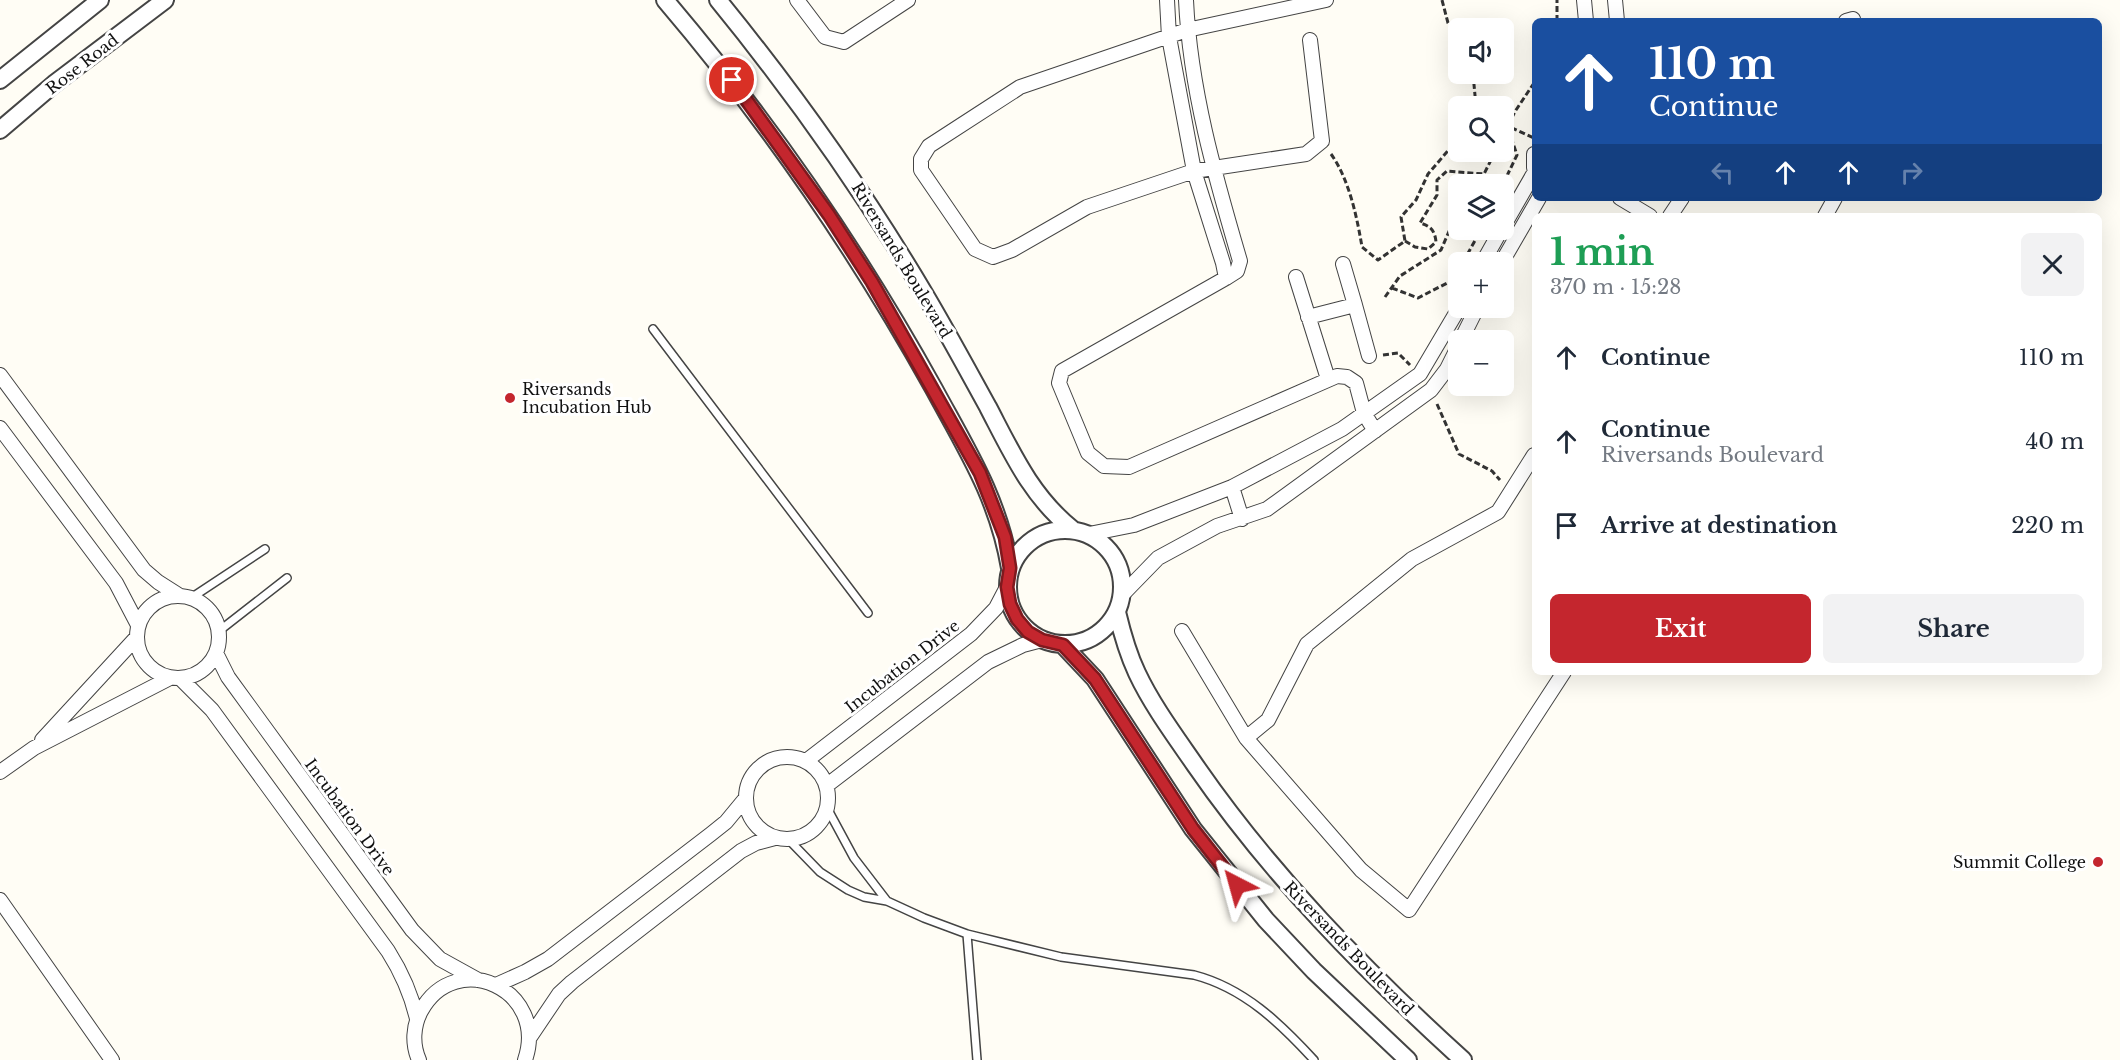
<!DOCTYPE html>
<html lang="en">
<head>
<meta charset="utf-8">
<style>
	:root { --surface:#fff; --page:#f2f2f3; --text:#1f2937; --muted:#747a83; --accent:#c4262e }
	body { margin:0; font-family:"Libre Baskerville",serif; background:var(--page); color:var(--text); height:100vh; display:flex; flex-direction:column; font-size:22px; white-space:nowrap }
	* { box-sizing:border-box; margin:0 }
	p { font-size:20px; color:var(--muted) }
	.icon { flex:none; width:33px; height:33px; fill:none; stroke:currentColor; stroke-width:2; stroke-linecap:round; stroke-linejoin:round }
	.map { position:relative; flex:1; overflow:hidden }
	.side { position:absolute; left:1532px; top:213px; width:570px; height:462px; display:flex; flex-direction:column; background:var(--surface); border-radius:9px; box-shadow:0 6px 24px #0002 }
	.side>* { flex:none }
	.hud { position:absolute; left:1532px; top:18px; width:570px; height:183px; border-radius:9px; box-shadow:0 6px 24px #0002; background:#1a4fa0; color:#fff; overflow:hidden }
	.buttons { position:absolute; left:1448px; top:18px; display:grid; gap:12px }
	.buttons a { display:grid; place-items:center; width:66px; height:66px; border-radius:9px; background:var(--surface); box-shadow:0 6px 24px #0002; font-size:30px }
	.pin { position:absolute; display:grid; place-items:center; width:51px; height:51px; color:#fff; margin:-26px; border:3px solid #fff; border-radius:50%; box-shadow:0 2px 6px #0007 }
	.me { position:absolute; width:66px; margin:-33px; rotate:321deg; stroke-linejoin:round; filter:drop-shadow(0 0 4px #0008) }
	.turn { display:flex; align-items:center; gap:21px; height:126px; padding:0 18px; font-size:27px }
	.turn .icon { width:78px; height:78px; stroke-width:2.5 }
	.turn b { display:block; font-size:42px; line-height:51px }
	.lanes { display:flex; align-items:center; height:57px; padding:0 18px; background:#0003; justify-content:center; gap:30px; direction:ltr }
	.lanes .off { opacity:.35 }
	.round { display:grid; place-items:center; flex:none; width:63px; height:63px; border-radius:9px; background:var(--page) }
	.head { display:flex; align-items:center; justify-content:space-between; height:102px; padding:0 18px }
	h1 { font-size:36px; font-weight:800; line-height:45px; color:#1e9e55 }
	.primary-button { display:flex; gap:12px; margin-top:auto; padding:12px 18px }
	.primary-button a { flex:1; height:69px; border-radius:9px; background:var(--accent); color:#fff; font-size:24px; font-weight:800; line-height:69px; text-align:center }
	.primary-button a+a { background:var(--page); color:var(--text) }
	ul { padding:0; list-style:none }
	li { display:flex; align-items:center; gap:18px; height:84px; padding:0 18px }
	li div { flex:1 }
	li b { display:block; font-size:22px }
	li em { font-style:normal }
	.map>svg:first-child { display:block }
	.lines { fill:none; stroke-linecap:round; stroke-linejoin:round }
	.service-casing { stroke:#444; stroke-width:10 }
	.minor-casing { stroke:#444; stroke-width:16 }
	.tertiary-casing { stroke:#444; stroke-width:20 }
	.path { stroke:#333; stroke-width:3; stroke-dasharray:6 3; stroke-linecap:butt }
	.service { stroke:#fff; stroke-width:7 }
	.minor { stroke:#fff; stroke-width:14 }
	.tertiary { stroke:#fff; stroke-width:16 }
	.route-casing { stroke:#7f191e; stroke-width:15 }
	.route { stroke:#c4262e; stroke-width:10 }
	.poi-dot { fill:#c4262e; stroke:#fff; stroke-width:2 }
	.labels { text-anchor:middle; stroke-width:6; stroke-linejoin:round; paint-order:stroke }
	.street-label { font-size:16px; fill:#111; stroke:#fff }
	.poi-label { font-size:16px; fill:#111; stroke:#fff; text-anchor:start }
</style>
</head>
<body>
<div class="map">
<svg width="2120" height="1060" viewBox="0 0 2120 1060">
	<rect width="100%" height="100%" fill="#fffdf5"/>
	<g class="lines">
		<defs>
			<path id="service" d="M 653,329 L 868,613
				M 191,598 L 265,549
				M 219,631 L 287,578
				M 827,808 L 854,858 L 887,901
				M 788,839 L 820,872 L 848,890 L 864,897 L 887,901 L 924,918 L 967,934 L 1061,957 L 1194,975 C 1244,988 1280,1023 1314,1060
				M 967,934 L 977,1060"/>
			<path id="minor" d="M 797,0 L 825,37 L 844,42 L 908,0
				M 1167,0 L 1169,37 L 1194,171 L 1223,263 L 1226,278
				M 1186,0 C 1190,89 1215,176 1240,261 L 1237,271 L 1226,278 L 1062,371 L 1059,383 L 1088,453 L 1104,466 L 1129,467 L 1337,376 L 1347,377 L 1356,383 L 1364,413 L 1375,431
				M 1584,0 L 1586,21
				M 1615,0 L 1617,21
				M 1846,21 L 1853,19
				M 1310,40 L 1322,141 L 1306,154 L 1194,171 L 1087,207 L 1012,250 L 993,257 L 975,249 L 921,170 L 921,159 L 929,146 L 1020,87 L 1187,30 L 1326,0
				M 1534,154 L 1534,168
				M 1620,198 L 1650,216
				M 1670,216 L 1682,198
				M 1825,216 L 1835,198
				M 1503,227 L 1534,173
				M 1483,262 L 1501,230
				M 1502,262 L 1539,198
				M 1296,277 L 1328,379
				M 1355,305 L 1369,356
				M 1308,317 L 1355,305 L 1343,264
				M 1461,340 L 1477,308
				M 0,375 L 144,570 L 158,582 L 180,596
				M 0,428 L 116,583 L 138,625
				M 1534,455 L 1498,512 L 1412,559 L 1307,644 L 1268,720 L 1246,738 L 1361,870 L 1409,910 L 1564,672
				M 1232,487 L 1242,519
				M 1089,534 L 1134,525 L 1232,487 L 1342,429 L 1420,374 L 1459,308
				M 1122,595 L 1158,558 L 1217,526 L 1267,509 L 1431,390 L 1447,369 L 1458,347
				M137 637a41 41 0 1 1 82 0a41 41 0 1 1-82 0Z
				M 1182,631 L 1246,738
				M 216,653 L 228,677 L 412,930 L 440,959 L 478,980
				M 181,679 L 212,710 L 388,951 C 402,973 411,993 417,1019
				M 42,740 L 136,638
				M746 798a41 41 0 1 1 82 0a41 41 0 1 1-82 0Z
				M 806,761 L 971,634 L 996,608 L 1007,587
				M 0,772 L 34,748 L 170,678
				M 826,786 L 988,662 L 1023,645 L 1042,640
				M 0,900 L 112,1060
				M 496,985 L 525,972 L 548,959 L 711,834 L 726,822 L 745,799
				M 530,1037 L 559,994 L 572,982 L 741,851 L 756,843 L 775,838
				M 419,1060 C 412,1044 413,1026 421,1011 C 456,947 549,990 525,1060"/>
			<path id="tertiary" d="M 665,0 C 768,121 857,250 934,389 C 967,450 998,498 1010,568
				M 718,0 C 794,93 862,189 924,293 C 946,330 967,369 988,407 C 1012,453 1031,496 1072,529
				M 0,80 L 100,0
				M 0,130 L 54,84 L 165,0
				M1008 587a57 57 0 1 1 114 0a57 57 0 1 1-114 0Z
				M 1117,612 C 1122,633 1128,654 1137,673 C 1152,705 1175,736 1195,765 C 1271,875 1364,970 1463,1060
				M 1063,645 L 1095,679 L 1193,829 L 1266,920 L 1314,971 L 1408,1060"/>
		</defs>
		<use href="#service" class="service-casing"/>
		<use href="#minor" class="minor-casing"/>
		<use href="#tertiary" class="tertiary-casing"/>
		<path class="path" d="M 1442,0 L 1448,23 L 1458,37
			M 1557,20 L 1563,21
			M 1557,21 L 1557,0
			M 1473,74 L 1476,106
			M 1503,124 L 1534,138
			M 1503,134 L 1516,110 L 1534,83
			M 1331,154 C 1349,179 1357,217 1362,247 L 1378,260 L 1405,241 L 1401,217 L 1416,200 L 1428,174 L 1458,139
			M 1503,184 L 1517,155 L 1507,125
			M 1405,241 L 1415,247 L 1428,249 L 1436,242 C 1435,231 1431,226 1420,223 L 1437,195 L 1437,180 L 1447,171 L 1484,174 L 1495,152
			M 1463,262 L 1481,230
			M 1392,288 L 1418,298 L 1453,280 L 1458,272
			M 1385,297 L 1400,276 L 1441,250 L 1453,222 L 1458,222
			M 1383,355 L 1398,353 L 1410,365
			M 1437,404 L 1459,454 L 1492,471 L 1500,480"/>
		<use href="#service" class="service"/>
		<use href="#minor" class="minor"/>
		<use href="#tertiary" class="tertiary"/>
	</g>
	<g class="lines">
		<defs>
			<path id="route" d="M 732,80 L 829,215 L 872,282 L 980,473 L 1005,537 L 1010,568 L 1007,587 L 1010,604 L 1017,619 L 1028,632 L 1042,640 L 1063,645 L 1095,679 L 1193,829 L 1237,885"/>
		</defs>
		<use href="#route" class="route-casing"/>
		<use href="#route" class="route"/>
	</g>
	<g class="poi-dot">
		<circle cx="510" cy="398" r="6"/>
		<circle cx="2098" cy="862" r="6"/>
	</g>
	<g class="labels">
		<g class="street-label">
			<text transform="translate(82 64) rotate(-38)" y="6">Rose Road</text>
			<text transform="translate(902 260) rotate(59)" y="6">Riversands Boulevard</text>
			<text transform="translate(902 666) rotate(-38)" y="6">Incubation Drive</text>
			<text transform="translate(350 817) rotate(54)" y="6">Incubation Drive</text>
			<text transform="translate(1349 948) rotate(46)" y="6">Riversands Boulevard</text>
		</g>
		<g class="poi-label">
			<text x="522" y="395">Riversands<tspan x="522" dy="18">Incubation Hub</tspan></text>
			<text x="2086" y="868" text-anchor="end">Summit College</text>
		</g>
	</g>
</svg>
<div class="buttons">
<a><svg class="icon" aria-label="sound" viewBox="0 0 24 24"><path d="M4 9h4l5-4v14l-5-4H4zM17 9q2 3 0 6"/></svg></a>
<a><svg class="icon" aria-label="search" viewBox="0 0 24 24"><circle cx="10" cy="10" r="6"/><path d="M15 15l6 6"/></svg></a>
<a><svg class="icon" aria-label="layers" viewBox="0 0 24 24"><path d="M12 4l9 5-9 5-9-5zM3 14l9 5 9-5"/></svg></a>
<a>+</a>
<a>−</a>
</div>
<div class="pin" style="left:732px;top:80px;background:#d93025"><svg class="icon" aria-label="arrive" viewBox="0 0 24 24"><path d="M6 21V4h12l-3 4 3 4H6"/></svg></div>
<svg class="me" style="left:1237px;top:885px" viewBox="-20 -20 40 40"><path d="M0-17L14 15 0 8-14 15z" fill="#c4262e" stroke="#fff" stroke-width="4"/></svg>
<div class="hud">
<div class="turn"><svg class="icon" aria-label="ahead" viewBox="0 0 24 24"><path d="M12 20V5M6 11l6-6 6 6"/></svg><div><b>110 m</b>Continue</div></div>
<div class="lanes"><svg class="icon off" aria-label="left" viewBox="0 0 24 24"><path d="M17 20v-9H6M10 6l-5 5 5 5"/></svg><svg class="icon" aria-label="ahead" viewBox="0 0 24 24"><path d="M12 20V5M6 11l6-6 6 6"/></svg><svg class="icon" aria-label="ahead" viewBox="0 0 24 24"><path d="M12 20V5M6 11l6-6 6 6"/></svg><svg class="icon off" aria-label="right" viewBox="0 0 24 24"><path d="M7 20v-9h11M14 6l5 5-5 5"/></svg></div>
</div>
<section class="side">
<div class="head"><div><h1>1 min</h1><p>370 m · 15:28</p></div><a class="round"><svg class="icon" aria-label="close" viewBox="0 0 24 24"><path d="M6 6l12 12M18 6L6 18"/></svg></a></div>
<ul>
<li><svg class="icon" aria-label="ahead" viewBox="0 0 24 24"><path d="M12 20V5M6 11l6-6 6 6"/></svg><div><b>Continue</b></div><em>110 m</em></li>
<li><svg class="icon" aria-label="ahead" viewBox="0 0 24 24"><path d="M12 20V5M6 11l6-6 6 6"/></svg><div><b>Continue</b><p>Riversands Boulevard</p></div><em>40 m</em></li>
<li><svg class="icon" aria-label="arrive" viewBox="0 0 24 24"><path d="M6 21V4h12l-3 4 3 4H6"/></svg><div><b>Arrive at destination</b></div><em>220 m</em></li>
</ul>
<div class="primary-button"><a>Exit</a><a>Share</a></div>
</section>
</div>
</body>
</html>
